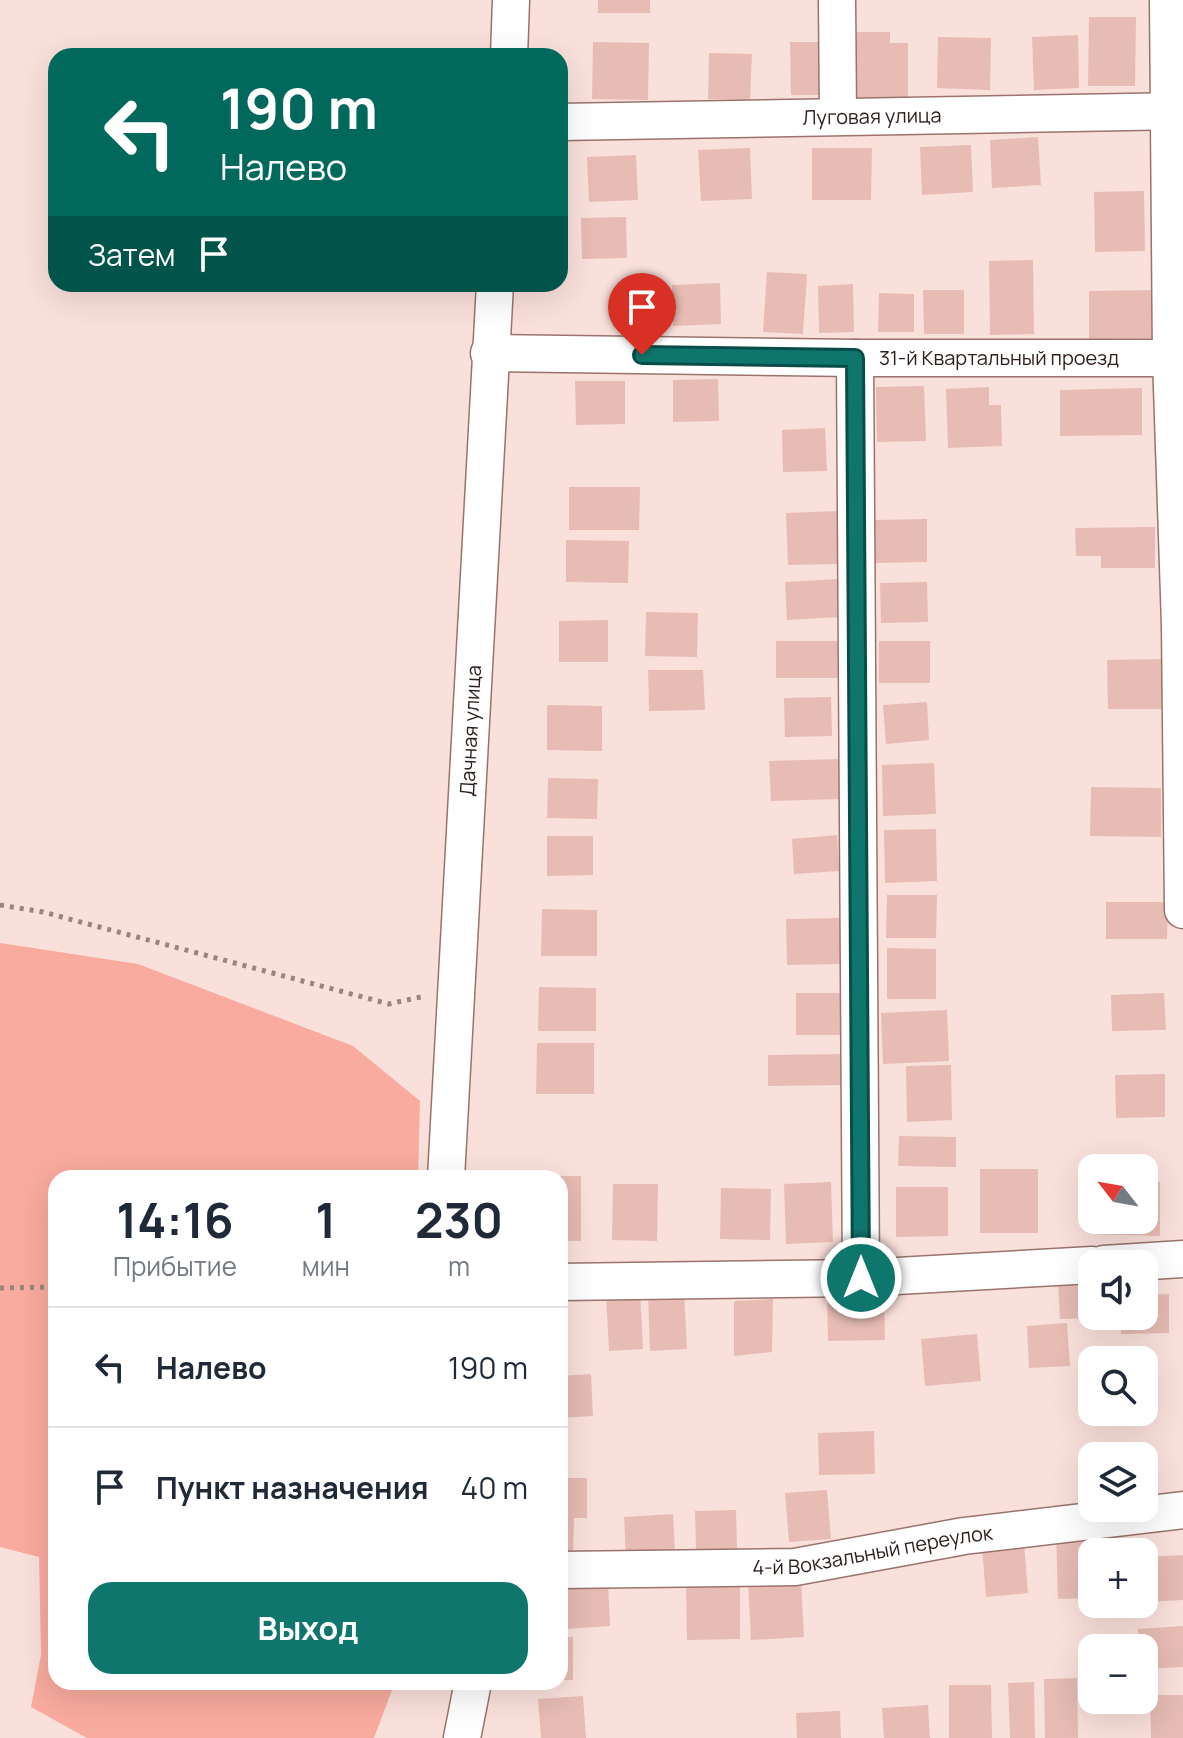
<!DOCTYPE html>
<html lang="ru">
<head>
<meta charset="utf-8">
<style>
	:root { --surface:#fff; --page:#f6f6f7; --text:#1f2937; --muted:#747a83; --line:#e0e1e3; --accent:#0f766e }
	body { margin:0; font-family:Manrope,sans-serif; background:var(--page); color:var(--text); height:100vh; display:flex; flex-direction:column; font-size:30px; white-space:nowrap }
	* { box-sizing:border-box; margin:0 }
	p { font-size:26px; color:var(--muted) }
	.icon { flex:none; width:44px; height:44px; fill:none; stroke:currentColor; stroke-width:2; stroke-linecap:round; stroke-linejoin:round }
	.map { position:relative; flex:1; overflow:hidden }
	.sheet { position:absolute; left:48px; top:1170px; width:520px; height:520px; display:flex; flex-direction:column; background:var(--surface); border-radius:24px; box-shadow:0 8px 32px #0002 }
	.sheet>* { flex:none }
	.top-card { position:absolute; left:48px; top:48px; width:520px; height:244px; border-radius:24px; box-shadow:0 8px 32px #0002; background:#00695c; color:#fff; overflow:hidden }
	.needle { width:52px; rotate:301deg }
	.controls { position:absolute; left:1078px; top:1154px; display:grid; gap:16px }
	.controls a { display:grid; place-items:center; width:80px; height:80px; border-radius:16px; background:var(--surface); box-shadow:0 8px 32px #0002; font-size:40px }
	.pin { position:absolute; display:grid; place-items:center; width:68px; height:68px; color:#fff; margin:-82px -34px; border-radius:50% 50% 50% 0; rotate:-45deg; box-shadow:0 0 8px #0007 }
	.pin .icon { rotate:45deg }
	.me { position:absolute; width:88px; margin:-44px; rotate:0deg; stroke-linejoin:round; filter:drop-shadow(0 0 6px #0008) }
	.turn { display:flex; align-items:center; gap:28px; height:168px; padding:0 40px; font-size:36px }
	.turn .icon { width:104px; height:104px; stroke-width:2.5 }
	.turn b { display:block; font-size:56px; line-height:68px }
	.then { display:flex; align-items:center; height:76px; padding:0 40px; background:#0003; gap:16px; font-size:30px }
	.eta { display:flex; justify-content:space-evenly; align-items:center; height:136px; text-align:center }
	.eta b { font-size:48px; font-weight:700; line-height:56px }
	.action { display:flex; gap:16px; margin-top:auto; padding:16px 40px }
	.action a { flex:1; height:92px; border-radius:24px; background:var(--accent); color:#fff; font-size:32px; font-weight:700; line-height:92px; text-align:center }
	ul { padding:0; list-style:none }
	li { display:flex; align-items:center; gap:24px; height:120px; padding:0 40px; border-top:2px solid var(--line) }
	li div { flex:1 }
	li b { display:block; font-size:30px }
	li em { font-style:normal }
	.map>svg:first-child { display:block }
	.green { fill:#f8ab9e }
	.building { fill:#e6bcb4 }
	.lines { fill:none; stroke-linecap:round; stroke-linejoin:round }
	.minor-casing { stroke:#9a736d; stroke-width:39 }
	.path { stroke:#998480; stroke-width:5; stroke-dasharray:4 6; stroke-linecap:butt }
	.minor { stroke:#fff; stroke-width:36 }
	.route-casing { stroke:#0a4d48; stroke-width:20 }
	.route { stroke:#0f766e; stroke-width:14 }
	.labels { text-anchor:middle; stroke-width:7; stroke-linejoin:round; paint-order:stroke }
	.street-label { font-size:20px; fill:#2d1e1b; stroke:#fbf2f0 }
</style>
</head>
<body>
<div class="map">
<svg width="1183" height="1738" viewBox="0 0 1183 1738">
	<rect width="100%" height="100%" fill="#fae0db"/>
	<path class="green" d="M 0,943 L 138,964 L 353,1046 L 420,1101 L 418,1178 L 56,1178 L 56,1682 L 395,1682 L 374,1738 L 87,1738 L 31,1707 L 41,1655 L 39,1557 L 0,1547 Z"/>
	<path class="building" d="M 598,0 L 650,0 L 650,13 L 598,13 Z
		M 1089,17 L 1136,17 L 1135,86 L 1088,86 Z
		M 855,32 L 890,32 L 890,43 L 908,43 L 908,101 L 855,102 Z
		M 1078,35 L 1079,88 L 1034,90 L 1032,37 Z
		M 938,37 L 991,38 L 990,90 L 937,88 Z
		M 593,42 L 649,43 L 648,100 L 592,99 Z
		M 790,42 L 828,42 L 829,95 L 791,95 Z
		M 709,53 L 752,54 L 750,100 L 708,99 Z
		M 1038,137 L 1041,185 L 992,188 L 990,140 Z
		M 971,145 L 973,192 L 922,195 L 920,147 Z
		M 750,148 L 752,199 L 701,201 L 698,150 Z
		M 812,148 L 872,148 L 871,200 L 812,200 Z
		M 636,155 L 638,200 L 589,202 L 587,157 Z
		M 1144,191 L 1145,251 L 1095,252 L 1094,192 Z
		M 626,217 L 627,258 L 582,259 L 581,218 Z
		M 1033,260 L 1034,334 L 990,335 L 989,261 Z
		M 767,272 L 807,274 L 803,334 L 763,332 Z
		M 720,283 L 721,324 L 673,326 L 672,285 Z
		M 853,284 L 854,332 L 819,333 L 818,286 Z
		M 923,290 L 964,290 L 964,334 L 924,334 Z
		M 1156,290 L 1157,338 L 1089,339 L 1089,291 Z
		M 879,293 L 914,294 L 914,332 L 878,332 Z
		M 718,379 L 719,421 L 673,422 L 673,380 Z
		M 575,381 L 625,381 L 625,424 L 576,425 Z
		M 924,386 L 926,441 L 877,442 L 876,387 Z
		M 989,387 L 989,405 L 1001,405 L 1002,446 L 948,448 L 946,389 Z
		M 1142,388 L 1142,435 L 1060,436 L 1060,390 Z
		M 825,428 L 827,471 L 783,472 L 782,430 Z
		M 569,487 L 640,487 L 639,530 L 569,530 Z
		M 838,511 L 839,564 L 788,565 L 786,513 Z
		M 927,519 L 927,562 L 875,563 L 875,520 Z
		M 1155,527 L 1155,568 L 1101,568 L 1101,556 L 1076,556 L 1075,528 Z
		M 566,540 L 629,541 L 628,583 L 566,582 Z
		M 838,579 L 841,617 L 787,620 L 785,582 Z
		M 927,582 L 928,622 L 881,623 L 880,583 Z
		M 646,612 L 698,613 L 697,657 L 645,656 Z
		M 608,620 L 608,662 L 559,662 L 559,621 Z
		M 776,641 L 841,641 L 840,678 L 776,678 Z
		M 879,641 L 930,641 L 930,683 L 879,683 Z
		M 1163,659 L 1164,709 L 1108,709 L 1107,660 Z
		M 648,670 L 703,670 L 705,710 L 649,711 Z
		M 831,697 L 832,736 L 785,737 L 784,698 Z
		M 927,702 L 929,740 L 886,744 L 883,705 Z
		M 547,705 L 602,706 L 602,751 L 547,750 Z
		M 839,759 L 840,799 L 771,801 L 769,761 Z
		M 934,763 L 936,814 L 883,816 L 882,765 Z
		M 548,778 L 598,779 L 597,819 L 547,818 Z
		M 1091,787 L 1161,788 L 1161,837 L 1090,836 Z
		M 936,829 L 937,881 L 885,883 L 884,830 Z
		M 837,835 L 839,871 L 794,874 L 792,839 Z
		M 547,836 L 593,836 L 593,875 L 547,876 Z
		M 887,895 L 937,895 L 936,938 L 886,938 Z
		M 1106,902 L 1168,902 L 1167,939 L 1106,939 Z
		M 542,909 L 597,910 L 597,956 L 541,956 Z
		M 843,918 L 844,964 L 787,965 L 786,919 Z
		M 887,948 L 936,949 L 936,999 L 887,999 Z
		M 539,987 L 596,988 L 596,1031 L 538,1031 Z
		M 796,993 L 844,993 L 843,1035 L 796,1035 Z
		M 1164,993 L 1166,1030 L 1112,1031 L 1111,995 Z
		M 947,1010 L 949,1061 L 883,1064 L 881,1013 Z
		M 537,1043 L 594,1043 L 594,1094 L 536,1094 Z
		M 850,1054 L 850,1085 L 768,1086 L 768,1055 Z
		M 951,1065 L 952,1120 L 907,1122 L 906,1066 Z
		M 1165,1074 L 1165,1117 L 1116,1118 L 1115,1075 Z
		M 899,1136 L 956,1137 L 956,1167 L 898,1166 Z
		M 980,1169 L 1038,1169 L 1038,1233 L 980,1233 Z
		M 560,1176 L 581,1176 L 581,1241 L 560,1241 Z
		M 831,1182 L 833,1242 L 786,1244 L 784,1184 Z
		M 1144,1182 L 1160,1182 L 1160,1236 L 1091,1234 L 1092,1220 L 1144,1220 Z
		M 613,1184 L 658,1184 L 657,1241 L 612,1240 Z
		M 896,1187 L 948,1187 L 948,1236 L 896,1237 Z
		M 721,1188 L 771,1189 L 770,1240 L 720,1239 Z
		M 1092,1280 L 1092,1318 L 1060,1319 L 1058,1282 Z
		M 560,1289 L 563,1289 L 564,1331 L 560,1331 Z
		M 640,1291 L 643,1349 L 609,1351 L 606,1293 Z
		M 684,1291 L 687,1349 L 650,1351 L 648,1293 Z
		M 1169,1294 L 1169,1333 L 1121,1334 L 1121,1316 L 1144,1316 L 1144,1295 Z
		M 884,1296 L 885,1340 L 828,1341 L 827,1297 Z
		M 773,1299 L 772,1352 L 734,1356 L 734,1301 Z
		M 1067,1323 L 1070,1366 L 1029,1368 L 1027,1326 Z
		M 977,1334 L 981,1381 L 925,1386 L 921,1339 Z
		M 591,1374 L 593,1416 L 560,1418 L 560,1376 Z
		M 874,1431 L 875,1474 L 819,1475 L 818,1433 Z
		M 560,1478 L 587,1478 L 587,1518 L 574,1518 L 573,1553 L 560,1553 Z
		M 827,1490 L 831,1539 L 789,1542 L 785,1493 Z
		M 736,1510 L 737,1549 L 696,1550 L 695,1511 Z
		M 673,1514 L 675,1553 L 626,1556 L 624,1517 Z
		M 1116,1531 L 1116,1552 L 1092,1552 L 1092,1598 L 1058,1599 L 1056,1533 Z
		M 1024,1543 L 1028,1593 L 986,1597 L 982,1547 Z
		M 1183,1555 L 1183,1600 L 1144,1602 L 1144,1557 Z
		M 801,1579 L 804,1637 L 751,1640 L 748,1582 Z
		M 740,1581 L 740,1639 L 687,1640 L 686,1582 Z
		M 608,1582 L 610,1626 L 565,1629 L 562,1584 Z
		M 1183,1626 L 1183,1667 L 1144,1669 L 1144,1648 L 1139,1648 L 1138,1629 Z
		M 560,1637 L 573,1637 L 573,1680 L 560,1680 Z
		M 1077,1678 L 1078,1738 L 1045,1738 L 1044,1679 Z
		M 1034,1682 L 1035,1738 L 1010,1738 L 1008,1683 Z
		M 949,1685 L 991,1685 L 992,1738 L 949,1738 Z
		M 1150,1695 L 1183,1695 L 1183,1738 L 1151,1738 Z
		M 583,1696 L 586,1738 L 541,1738 L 538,1699 Z
		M 928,1705 L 930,1738 L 884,1738 L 882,1708 Z
		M 840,1711 L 841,1738 L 797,1738 L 796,1713 Z"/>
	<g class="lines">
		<defs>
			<g id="minor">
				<path d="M 837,0 L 838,116"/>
				<path d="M 1168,0 L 1171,358 L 1180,625 L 1183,910"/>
				<path d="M 509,56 L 511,0"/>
				<path id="s1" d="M 560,122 L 1183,111"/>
				<path id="s2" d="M 489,353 L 855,358 L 1171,358"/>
				<path d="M 855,358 L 861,1278"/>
				<path id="s3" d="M 446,1178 L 495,284"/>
				<path d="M 1104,1264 L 1183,1259"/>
				<path d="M 560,1282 L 861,1278 L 1092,1265"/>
				<path id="s4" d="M 560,1570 L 795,1567 L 964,1536 L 1183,1510"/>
				<path d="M 462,1738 L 473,1682"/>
			</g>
		</defs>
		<use href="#minor" class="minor-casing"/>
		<path class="path" d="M 0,905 L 43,912 L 389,1004 L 425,996
			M 0,1288 L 56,1287"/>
		<use href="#minor" class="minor"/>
	</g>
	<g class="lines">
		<defs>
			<path id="route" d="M 642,355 L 855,358 L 861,1278"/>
		</defs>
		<use href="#route" class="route-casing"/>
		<use href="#route" class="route"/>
	</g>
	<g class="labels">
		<g class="street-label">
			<text dy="7" stroke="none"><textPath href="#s1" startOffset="312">Луговая улица</textPath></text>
			<text dy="7" stroke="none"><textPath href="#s2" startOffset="510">31-й Квартальный проезд</textPath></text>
			<text dy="7" stroke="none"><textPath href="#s3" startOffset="448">Дачная улица</textPath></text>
			<text dy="7" stroke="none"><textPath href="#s4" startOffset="314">4-й Вокзальный переулок</textPath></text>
		</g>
	</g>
</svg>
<div class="controls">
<a><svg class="needle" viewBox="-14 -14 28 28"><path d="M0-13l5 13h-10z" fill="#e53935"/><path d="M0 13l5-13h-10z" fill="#747a83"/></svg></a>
<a><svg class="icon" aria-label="sound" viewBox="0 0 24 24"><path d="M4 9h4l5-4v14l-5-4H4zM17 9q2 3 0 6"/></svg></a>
<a><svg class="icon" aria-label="search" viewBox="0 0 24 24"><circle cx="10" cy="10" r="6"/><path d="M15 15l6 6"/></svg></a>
<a><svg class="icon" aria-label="layers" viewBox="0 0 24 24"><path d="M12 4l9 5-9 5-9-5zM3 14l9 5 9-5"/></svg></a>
<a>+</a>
<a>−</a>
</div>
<div class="pin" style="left:642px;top:355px;background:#d93025"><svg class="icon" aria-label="arrive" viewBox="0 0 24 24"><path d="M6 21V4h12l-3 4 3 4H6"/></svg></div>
<svg class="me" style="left:861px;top:1278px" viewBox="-20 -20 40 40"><circle r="17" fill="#0f766e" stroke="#fff" stroke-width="3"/><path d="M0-11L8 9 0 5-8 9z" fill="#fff"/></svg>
<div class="top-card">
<div class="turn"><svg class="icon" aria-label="left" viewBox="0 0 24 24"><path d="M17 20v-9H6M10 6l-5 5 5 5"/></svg><div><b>190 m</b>Налево</div></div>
<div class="then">Затем<svg class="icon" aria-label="arrive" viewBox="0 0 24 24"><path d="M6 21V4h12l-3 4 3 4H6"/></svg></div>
</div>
<section class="sheet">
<div class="eta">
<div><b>14:16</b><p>Прибытие</p></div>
<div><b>1</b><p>мин</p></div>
<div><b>230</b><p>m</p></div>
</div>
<ul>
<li><svg class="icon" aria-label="left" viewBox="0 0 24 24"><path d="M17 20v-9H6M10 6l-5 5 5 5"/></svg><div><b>Налево</b></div><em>190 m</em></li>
<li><svg class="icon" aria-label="arrive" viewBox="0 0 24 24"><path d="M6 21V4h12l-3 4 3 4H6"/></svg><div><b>Пункт назначения</b></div><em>40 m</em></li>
</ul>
<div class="action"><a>Выход</a></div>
</section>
</div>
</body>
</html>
